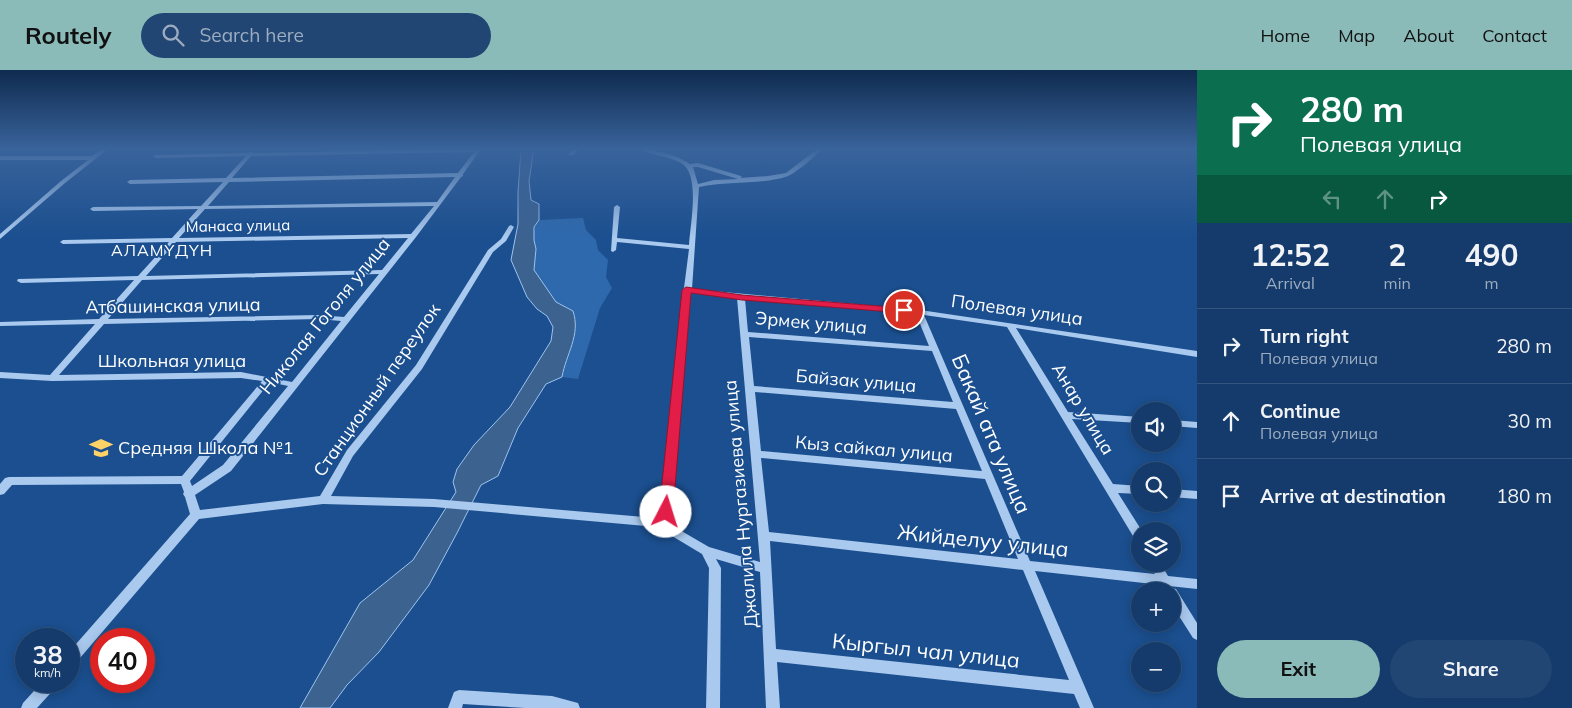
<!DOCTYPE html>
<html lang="en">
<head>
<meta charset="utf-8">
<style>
	:root { --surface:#143b6b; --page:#214673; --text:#f1f3f6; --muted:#9dadc1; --line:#33557e; --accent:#8bbbb9 }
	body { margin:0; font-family:Mulish,sans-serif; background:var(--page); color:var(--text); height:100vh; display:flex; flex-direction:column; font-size:19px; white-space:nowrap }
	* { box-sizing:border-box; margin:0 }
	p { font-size:16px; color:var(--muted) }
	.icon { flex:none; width:28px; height:28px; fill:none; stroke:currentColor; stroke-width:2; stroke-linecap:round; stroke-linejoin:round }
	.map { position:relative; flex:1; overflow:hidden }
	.drawer { display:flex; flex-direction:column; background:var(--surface); width:375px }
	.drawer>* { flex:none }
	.guide { background:#0b6e4f; color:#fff; overflow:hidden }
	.buttons { position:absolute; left:1131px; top:332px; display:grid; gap:10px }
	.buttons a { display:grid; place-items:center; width:50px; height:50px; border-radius:50%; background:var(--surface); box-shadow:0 2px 12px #0003,0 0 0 1px var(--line); font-size:25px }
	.speed { position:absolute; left:15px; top:558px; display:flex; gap:10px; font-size:25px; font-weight:700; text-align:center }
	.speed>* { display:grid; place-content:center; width:65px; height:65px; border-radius:50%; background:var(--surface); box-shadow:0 2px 12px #0003,0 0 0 1px var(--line); line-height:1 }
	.speed small { font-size:12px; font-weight:400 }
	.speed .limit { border:8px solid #d22; background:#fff; color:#111 }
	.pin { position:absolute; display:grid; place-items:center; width:42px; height:42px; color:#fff; margin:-21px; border:2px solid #fff; border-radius:50%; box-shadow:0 1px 5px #0007 }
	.me { position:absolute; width:55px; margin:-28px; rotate:5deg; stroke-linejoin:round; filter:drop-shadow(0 0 4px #0008) }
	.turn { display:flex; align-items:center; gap:18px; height:105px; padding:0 20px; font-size:22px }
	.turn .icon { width:65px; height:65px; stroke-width:2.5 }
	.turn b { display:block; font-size:35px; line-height:42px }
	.lanes { display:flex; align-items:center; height:48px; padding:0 20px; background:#0003; justify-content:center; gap:25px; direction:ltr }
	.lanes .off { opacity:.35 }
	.eta { display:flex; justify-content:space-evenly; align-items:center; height:85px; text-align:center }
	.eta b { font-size:30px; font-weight:700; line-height:35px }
	.button { display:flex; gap:10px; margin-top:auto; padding:10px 20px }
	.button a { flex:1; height:58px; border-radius:30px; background:var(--accent); color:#111; font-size:20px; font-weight:700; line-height:58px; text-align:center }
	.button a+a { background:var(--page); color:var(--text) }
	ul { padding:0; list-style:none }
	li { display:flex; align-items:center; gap:15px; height:75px; padding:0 20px; border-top:1px solid var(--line) }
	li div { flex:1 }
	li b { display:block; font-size:19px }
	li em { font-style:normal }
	header { display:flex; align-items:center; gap:30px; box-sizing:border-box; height:70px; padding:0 25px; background:var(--accent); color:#111 }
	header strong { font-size:24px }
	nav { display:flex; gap:28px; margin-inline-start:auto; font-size:18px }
	.search { width:350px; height:45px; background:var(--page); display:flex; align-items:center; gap:12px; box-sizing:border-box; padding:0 18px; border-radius:28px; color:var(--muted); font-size:19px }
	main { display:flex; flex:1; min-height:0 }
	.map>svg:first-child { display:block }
	.green { fill:#2e69ad }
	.water { fill:#3c6290; stroke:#9cc4f0 }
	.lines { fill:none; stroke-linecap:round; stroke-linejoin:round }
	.minor { fill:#a9c9ee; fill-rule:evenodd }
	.route { fill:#e11d48; stroke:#92132f }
	.labels { text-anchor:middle; stroke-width:4; stroke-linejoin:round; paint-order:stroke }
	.far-street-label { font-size:15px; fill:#fff; stroke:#1b4f8f }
	.far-quarter-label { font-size:16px; letter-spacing:1px; fill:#fff; stroke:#1b4f8f }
	.street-label { font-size:18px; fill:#fff; stroke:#1b4f8f }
	.poi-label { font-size:18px; fill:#fff; stroke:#1b4f8f; text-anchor:start }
	.near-street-label { font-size:21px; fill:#fff; stroke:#1b4f8f }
</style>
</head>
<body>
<header>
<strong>Routely</strong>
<div class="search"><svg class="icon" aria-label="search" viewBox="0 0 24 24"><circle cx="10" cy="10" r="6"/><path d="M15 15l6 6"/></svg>Search here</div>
<nav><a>Home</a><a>Map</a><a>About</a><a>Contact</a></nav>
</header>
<main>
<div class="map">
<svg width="1197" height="638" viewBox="0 0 1197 638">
	<rect width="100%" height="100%" fill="#1b4f8f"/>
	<path class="green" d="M 583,148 L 586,160 L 596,170 L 598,180 L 608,190 L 606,207 L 612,218 L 600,238 L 578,309 L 562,307 C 566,284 581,264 573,241 L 556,232 L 534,200 L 536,179 L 534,170 L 534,157 L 539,150 Z"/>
	<path class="water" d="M 521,79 L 534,79 L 529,111 L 531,130 L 539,134 L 539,150 L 534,157 L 534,170 L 536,179 L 534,200 L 556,232 L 573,241 C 581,265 566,284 562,307 L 546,314 L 518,358 L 498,406 L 481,415 L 457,463 L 429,515 L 379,582 L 347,615 L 330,638 L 300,638 L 360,533 L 413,490 L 456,422 L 453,412 L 457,399 L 474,375 L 510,337 L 551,271 L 553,257 L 547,246 L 537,239 L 527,227 L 511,190 L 518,154 L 518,122 Z"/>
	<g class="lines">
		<path class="minor" d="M 102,79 L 108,79 L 65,113 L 0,169 L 0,164 L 61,111 L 88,90 L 0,90 L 0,86 L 92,86 Z
			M 441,79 L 481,79 L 463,104 L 463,106 L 461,107 L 416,167 L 231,401 L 195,425 L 200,440 L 320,426 L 347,380 L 416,295 L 488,180 L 501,169 L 509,156 L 511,155 L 514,157 L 506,171 L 493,182 L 422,299 L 353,386 L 331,426 L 434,429 L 656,448 L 661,441 L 684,222 L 682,220 L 684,218 L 689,179 L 617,172 L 616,180 L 613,182 L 611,181 L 614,137 L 617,135 L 620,137 L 617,168 L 689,175 C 690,155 701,104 681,93 C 669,86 653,86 640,79 C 654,79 679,86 690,94 L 698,93 L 741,106 L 742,107 L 740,108 L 768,106 L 786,103 L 817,79 L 823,79 C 816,85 796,103 788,106 C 763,115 727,111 699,117 L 692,219 L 920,240 L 1197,281 L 1197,287 L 1016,258 L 1068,342 L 1140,347 L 1140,353 L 1072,349 L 1113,414 L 1140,416 L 1140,424 L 1118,423 L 1142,461 L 1140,461 L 1140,473 L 1136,471 L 1007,257 L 924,245 L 1030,491 L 1155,504 L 1149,494 L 1161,494 L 1168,506 L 1197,509 L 1197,519 L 1169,516 L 1166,517 L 1162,515 L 1035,501 L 1094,638 L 1080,638 L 1074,624 L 777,592 L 780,638 L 766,638 L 760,502 L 716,489 L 721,498 L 720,638 L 706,638 L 709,498 L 702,484 L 657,457 L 434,437 L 323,434 L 199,449 L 74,595 L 69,597 L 69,582 L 190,444 L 185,427 L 183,424 L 184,422 L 181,414 L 12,415 L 4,424 L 0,425 L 0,414 L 5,408 L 9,407 L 182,406 L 262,311 L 241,308 L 52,311 L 0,308 L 0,302 L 50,305 L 95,254 L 0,256 L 0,252 L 99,249 L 134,210 L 21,213 L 17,211 L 18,209 L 138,206 L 169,172 L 63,174 L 60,172 L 63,170 L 172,168 L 198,139 L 93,141 L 90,139 L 93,137 L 201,136 L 223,112 L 130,114 L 127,112 L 130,110 L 226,108 L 246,86 L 156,88 L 153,86 L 154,85 L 248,83 L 251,81 L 253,83 ZM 474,82 L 458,103 L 232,108 L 251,86 ZM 693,97 L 698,97 L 738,109 L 714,110 L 698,114 ZM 455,107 L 437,132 L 208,136 L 229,112 ZM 434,136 L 411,164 L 179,168 L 205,139 ZM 408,168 L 382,200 L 146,206 L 176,172 ZM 379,204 L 344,247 L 318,245 L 108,249 L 142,210 ZM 691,223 L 737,228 L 760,492 L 709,477 L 666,452 L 671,442 ZM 745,229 L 916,244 L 929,276 L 748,262 ZM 318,249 L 341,251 L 292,312 L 241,302 L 59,305 L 104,254 ZM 749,267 L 932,281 L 953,332 L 754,316 ZM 270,312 L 288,316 L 223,395 L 192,416 L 190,411 ZM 755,322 L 956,339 L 982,401 L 761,381 ZM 761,388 L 985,409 L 1018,489 L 769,462 ZM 770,471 L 1023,500 L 1069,610 L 776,579 Z
			M 574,79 L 580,79 L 573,85 L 569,85 L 569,83 Z
			M 1172,350 L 1197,352 L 1197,358 L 1172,356 Z
			M 1172,419 L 1197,421 L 1197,429 L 1172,427 Z
			M 1172,518 L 1176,519 L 1197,553 L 1197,570 L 1193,568 L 1172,535 L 1172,521 L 1167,521 L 1168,519 Z
			M 43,611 L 58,611 L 57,616 L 37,638 L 21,638 L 23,633 Z
			M 459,620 L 552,626 L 578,633 L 580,638 L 525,638 L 463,634 L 462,638 L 448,638 L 454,622 Z"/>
	</g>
	<linearGradient id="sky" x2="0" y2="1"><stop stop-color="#0f2b4f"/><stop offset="0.47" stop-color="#39639b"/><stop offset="1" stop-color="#39639b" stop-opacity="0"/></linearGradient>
	<rect width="1197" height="168" fill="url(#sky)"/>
	<path class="route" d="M 686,217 L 742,225 L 904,238 L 909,240 L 904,243 L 742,230 L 691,223 L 673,442 L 670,446 L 666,448 L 661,446 L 659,442 L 682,220 Z"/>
	<defs>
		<symbol id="school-bare" viewBox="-9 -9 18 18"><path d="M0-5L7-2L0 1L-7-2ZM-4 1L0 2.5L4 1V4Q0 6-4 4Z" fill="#ffd166" stroke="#1b4f8f" stroke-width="2.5" paint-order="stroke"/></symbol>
	</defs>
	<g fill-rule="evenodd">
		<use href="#school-bare" x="85" y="362" width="32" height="32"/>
	</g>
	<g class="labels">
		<g class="far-street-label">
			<text transform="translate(238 156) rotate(-1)" y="5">Манаса улица</text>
		</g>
		<g class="far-quarter-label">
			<text x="162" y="186">АЛАМҮДҮН</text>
		</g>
		<g class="street-label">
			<text transform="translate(173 236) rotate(-1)" y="6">Атбашинская улица</text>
			<text transform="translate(1017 240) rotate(8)" y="6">Полевая улица</text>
			<text transform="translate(325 246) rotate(-51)" y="6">Николая Гоголя улица</text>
			<text transform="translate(811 253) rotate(5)" y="6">Эрмек улица</text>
			<text x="172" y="297">Школьная улица</text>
			<text transform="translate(856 311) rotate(5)" y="6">Байзак улица</text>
			<text transform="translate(377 320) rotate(-55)" y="6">Станционный переулок</text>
			<text transform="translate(1083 339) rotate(59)" y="6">Анар улица</text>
			<text transform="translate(874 379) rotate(5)" y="6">Кыз сайкал улица</text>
			<text transform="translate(741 434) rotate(-95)" y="6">Джалила Нургазиева улица</text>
		</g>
		<g class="poi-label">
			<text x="118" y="384">Средняя Школа №1</text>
		</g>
		<g class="near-street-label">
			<text transform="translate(991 364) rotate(67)" y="7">Бакай ата улица</text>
			<text transform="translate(983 471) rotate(6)" y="7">Жийделуу улица</text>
			<text transform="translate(926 581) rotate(6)" y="7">Кыргыл чал улица</text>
		</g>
	</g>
</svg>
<div class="buttons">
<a><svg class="icon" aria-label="sound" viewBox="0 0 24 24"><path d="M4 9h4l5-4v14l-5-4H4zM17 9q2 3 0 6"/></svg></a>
<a><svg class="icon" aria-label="search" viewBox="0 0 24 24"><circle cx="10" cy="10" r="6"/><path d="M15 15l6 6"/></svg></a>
<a><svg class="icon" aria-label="layers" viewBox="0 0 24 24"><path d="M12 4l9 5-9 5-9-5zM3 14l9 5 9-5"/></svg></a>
<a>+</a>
<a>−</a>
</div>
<div class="speed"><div>38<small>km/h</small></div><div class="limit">40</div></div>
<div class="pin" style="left:904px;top:240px;background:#d93025"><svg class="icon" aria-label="arrive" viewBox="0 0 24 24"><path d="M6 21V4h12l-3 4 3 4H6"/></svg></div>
<svg class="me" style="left:666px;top:442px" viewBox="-20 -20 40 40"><circle r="19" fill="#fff"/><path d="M0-13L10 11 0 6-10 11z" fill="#e11d48"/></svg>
</div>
<section class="drawer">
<div class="guide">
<div class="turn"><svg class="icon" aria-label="right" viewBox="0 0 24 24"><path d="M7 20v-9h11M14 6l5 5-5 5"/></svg><div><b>280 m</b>Полевая улица</div></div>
<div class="lanes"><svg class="icon off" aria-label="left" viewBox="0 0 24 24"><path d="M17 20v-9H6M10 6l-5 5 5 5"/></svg><svg class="icon off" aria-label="ahead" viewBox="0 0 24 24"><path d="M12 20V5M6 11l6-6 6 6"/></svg><svg class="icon" aria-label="right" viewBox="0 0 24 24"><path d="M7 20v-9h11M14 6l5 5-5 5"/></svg></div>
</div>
<div class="eta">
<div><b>12:52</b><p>Arrival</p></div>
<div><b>2</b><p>min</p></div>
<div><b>490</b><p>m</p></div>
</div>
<ul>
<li><svg class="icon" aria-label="right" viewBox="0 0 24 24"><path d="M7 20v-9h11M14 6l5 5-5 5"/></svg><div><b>Turn right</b><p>Полевая улица</p></div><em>280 m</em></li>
<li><svg class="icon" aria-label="ahead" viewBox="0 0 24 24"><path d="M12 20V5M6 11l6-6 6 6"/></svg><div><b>Continue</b><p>Полевая улица</p></div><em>30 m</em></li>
<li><svg class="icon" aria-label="arrive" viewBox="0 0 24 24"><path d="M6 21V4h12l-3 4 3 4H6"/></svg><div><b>Arrive at destination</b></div><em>180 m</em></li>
</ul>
<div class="button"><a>Exit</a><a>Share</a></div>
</section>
</main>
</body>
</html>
